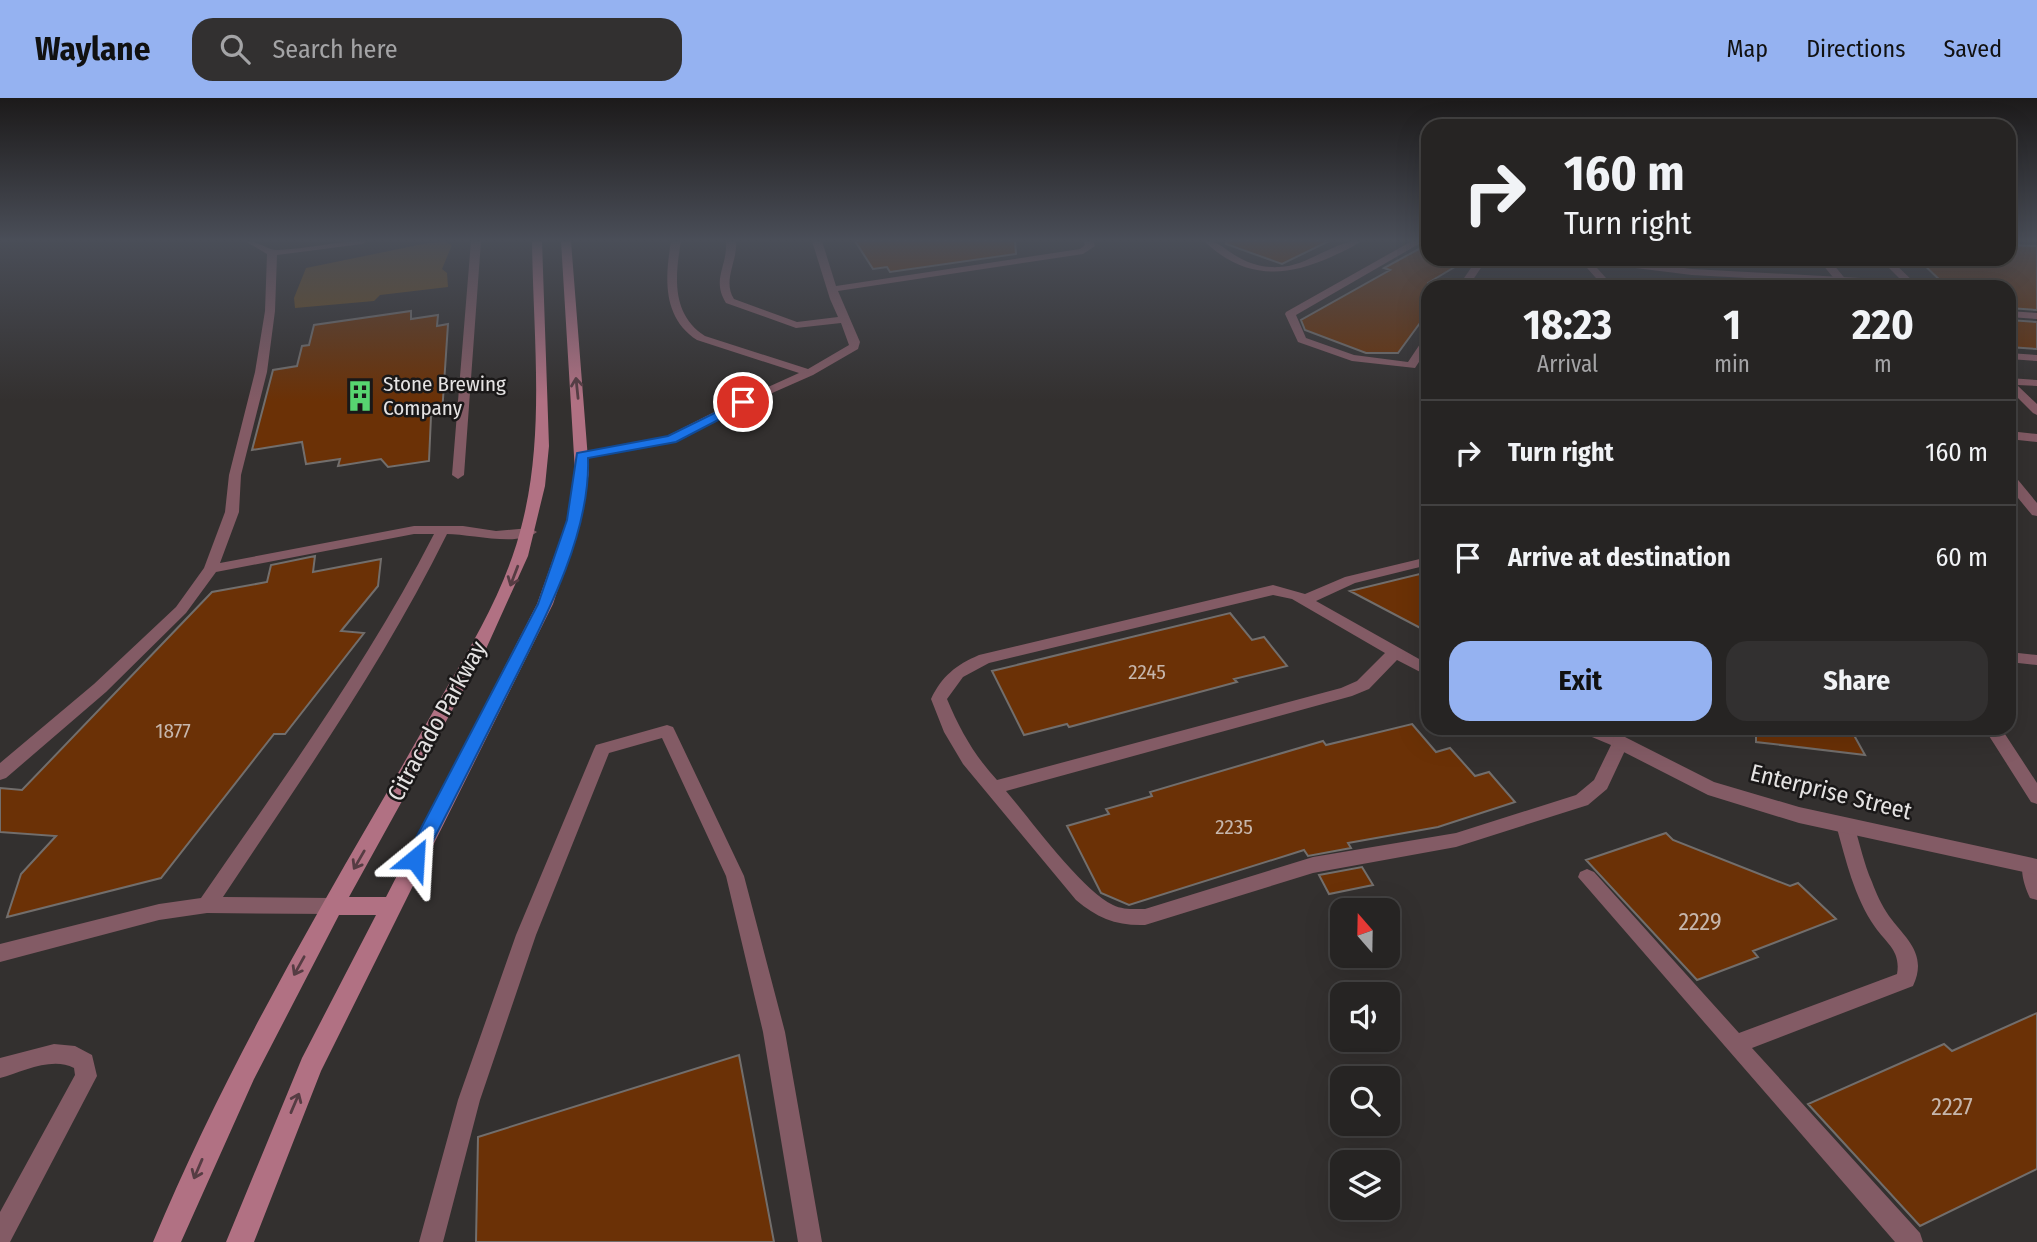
<!DOCTYPE html>
<html lang="en">
<head>
<meta charset="utf-8">
<style>
	:root { --surface:#262423; --page:#323030; --text:#f1f3f6; --muted:#a4a4a6; --line:#424141; --accent:#95b2f1 }
	body { margin:0; font-family:"Fira Sans Condensed",sans-serif; background:var(--page); color:var(--text); height:100vh; display:flex; flex-direction:column; font-size:26px; white-space:nowrap }
	* { box-sizing:border-box; margin:0 }
	p { font-size:23px; color:var(--muted) }
	.icon { flex:none; width:38px; height:38px; fill:none; stroke:currentColor; stroke-width:2; stroke-linecap:round; stroke-linejoin:round }
	.map { position:relative; flex:1; overflow:hidden }
	.sheet { position:absolute; left:1421px; top:182px; width:595px; height:455px; display:flex; flex-direction:column; background:var(--surface); border-radius:21px; box-shadow:0 7px 28px #0002,0 0 0 2px var(--line) }
	.sheet>* { flex:none }
	.banner { position:absolute; left:1421px; top:21px; width:595px; height:147px; border-radius:21px; box-shadow:0 7px 28px #0002,0 0 0 2px var(--line); background:#262423; color:var(--text); overflow:hidden }
	.needle { width:46px; rotate:340deg }
	.controls { position:absolute; left:1330px; top:800px; display:grid; gap:14px }
	.controls a { display:grid; place-items:center; width:70px; height:70px; border-radius:14px; background:var(--surface); box-shadow:0 7px 28px #0002,0 0 0 2px var(--line); font-size:35px }
	.pin { position:absolute; display:grid; place-items:center; width:60px; height:60px; color:#fff; margin:-30px; border:4px solid #fff; border-radius:50%; box-shadow:0 2px 7px #0007 }
	.me { position:absolute; width:77px; margin:-38px; rotate:27deg; stroke-linejoin:round; filter:drop-shadow(0 0 5px #0008) }
	.turn { display:flex; align-items:center; gap:24px; height:147px; padding:0 28px; font-size:32px }
	.turn .icon { width:91px; height:91px; stroke-width:2.5 }
	.turn b { display:block; font-size:49px; line-height:60px }
	.eta { display:flex; justify-content:space-evenly; align-items:center; height:119px; text-align:center }
	.eta b { font-size:42px; font-weight:700; line-height:49px }
	.primary-button { display:flex; gap:14px; margin-top:auto; padding:14px 28px }
	.primary-button a { flex:1; height:80px; border-radius:21px; background:var(--accent); color:#111; font-size:28px; font-weight:700; line-height:80px; text-align:center }
	.primary-button a+a { background:var(--page); color:var(--text) }
	ul { padding:0; list-style:none }
	li { display:flex; align-items:center; gap:21px; height:105px; padding:0 28px; border-top:2px solid var(--line) }
	li div { flex:1 }
	li b { display:block; font-size:26px }
	li em { font-style:normal }
	header { display:flex; align-items:center; gap:42px; box-sizing:border-box; height:98px; padding:0 35px; background:var(--accent); color:#111 }
	header strong { font-size:33px }
	nav { display:flex; gap:38px; margin-inline-start:auto; font-size:24px }
	.search { width:490px; height:63px; background:var(--page); display:flex; align-items:center; gap:18px; box-sizing:border-box; padding:0 24px; border-radius:21px; color:var(--muted); font-size:26px }
	.map>svg:first-child { display:block }
	.green { fill:#694b1f }
	.building { fill:#6b3106; stroke:#726e6c; stroke-width:2 }
	.lines { fill:none; stroke-linecap:round; stroke-linejoin:round }
	.service { fill:#835b65; fill-rule:evenodd }
	.minor { fill:#835b65; fill-rule:evenodd }
	.tertiary { fill:#835b65; fill-rule:evenodd }
	.secondary { fill:#b17183; fill-rule:evenodd }
	.oneway { stroke:#563c43 }
	.route { fill:#1a73e8; stroke:#114b97; stroke-width:2 }
	.labels { text-anchor:middle; stroke-width:5; stroke-linejoin:round; paint-order:stroke }
	.far-poi-label { font-size:21px; fill:#e5e3e3; stroke:#1a1818; text-anchor:start }
	.number-label { font-size:21px; fill:#c6b6ac }
	.street-label { font-size:24px; fill:#e5e3e3; stroke:#1a1818 }
	.near-number-label { font-size:24px; fill:#c6b6ac }
</style>
</head>
<body>
<header>
<strong>Waylane</strong>
<div class="search"><svg class="icon" aria-label="search" viewBox="0 0 24 24"><circle cx="10" cy="10" r="6"/><path d="M15 15l6 6"/></svg>Search here</div>
<nav><a>Map</a><a>Directions</a><a>Saved</a></nav>
</header>
<div class="map">
<svg width="2037" height="1144" viewBox="0 0 2037 1144">
	<rect width="100%" height="100%" fill="#33302f"/>
	<path class="green" d="M 445,144 L 452,147 L 442,171 L 447,175 L 448,189 L 380,197 L 374,203 L 295,210 L 294,200 L 306,170 L 428,145 Z"/>
	<path class="building" d="M 855,143 L 1015,143 L 1016,156 L 890,174 L 887,169 L 873,171 Z
		M 1227,143 L 1329,143 L 1282,166 L 1226,146 Z
		M 1428,146 L 1428,161 L 1468,161 L 1428,185 L 1428,214 L 1398,255 L 1366,255 L 1305,232 L 1301,222 L 1390,172 L 1384,170 Z
		M 2009,147 L 2037,148 L 2037,212 L 2009,210 L 2009,189 L 1947,189 L 1918,161 L 2009,161 Z
		M 411,213 L 411,221 L 438,217 L 437,228 L 448,226 L 442,316 L 431,318 L 429,363 L 388,369 L 381,361 L 338,368 L 340,361 L 306,366 L 302,344 L 252,352 L 273,272 L 297,268 L 302,248 L 309,247 L 314,227 Z
		M 2009,222 L 2037,224 L 2037,251 L 2009,249 Z
		M 315,458 L 313,474 L 381,461 L 378,488 L 341,533 L 364,535 L 285,636 L 274,636 L 161,780 L 7,819 L 21,776 L 56,738 L 0,734 L 0,690 L 22,692 L 212,494 L 267,484 L 271,467 Z
		M 1428,474 L 1428,534 L 1350,493 Z
		M 1230,515 L 1252,542 L 1264,539 L 1287,568 L 1234,581 L 1237,584 L 1069,629 L 1067,626 L 1024,637 L 992,573 Z
		M 1412,626 L 1436,654 L 1450,650 L 1475,678 L 1489,674 L 1515,704 L 1438,729 L 1348,745 L 1351,750 L 1308,758 L 1304,752 L 1129,807 L 1101,795 L 1067,728 L 1109,716 L 1106,711 L 1152,698 L 1150,694 L 1323,643 L 1326,647 Z
		M 1756,630 L 1850,630 L 1865,657 L 1756,644 Z
		M 1666,735 L 1673,742 L 1790,788 L 1798,785 L 1836,821 L 1753,853 L 1758,859 L 1697,882 L 1586,762 Z
		M 1362,769 L 1373,787 L 1329,796 L 1319,777 Z
		M 2037,915 L 2037,1071 L 1920,1128 L 1808,1006 L 1944,946 L 1952,953 Z
		M 739,957 L 774,1144 L 476,1144 L 478,1039 Z"/>
	<g class="lines">
		<path class="service" d="M 245,143 C 260,143 267,152 277,152 C 307,151 336,143 367,143 L 362,146 L 277,157 L 275,213 L 267,274 L 241,377 L 239,414 L 220,465 L 414,428 L 463,428 L 496,433 L 530,430 L 537,434 C 519,449 470,436 447,436 C 384,564 302,680 223,799 L 332,800 L 339,802 L 342,808 L 339,814 L 332,816 L 207,815 L 159,822 L 0,864 L 0,846 L 159,806 L 201,800 C 283,681 368,565 434,436 L 414,436 L 216,474 L 186,515 L 106,594 L 6,680 L 0,682 L 0,665 L 94,586 L 176,509 L 204,470 L 225,414 L 229,377 L 255,274 L 265,213 L 267,156 Z
			M 471,143 L 481,143 L 464,377 L 458,381 L 452,377 Z
			M 671,143 L 681,143 C 675,178 671,216 705,238 L 808,271 L 849,247 L 841,225 L 796,230 L 726,205 C 711,181 728,168 726,143 L 736,143 C 738,163 722,182 734,201 L 797,224 L 838,219 L 830,201 L 812,143 L 822,143 L 836,188 L 1080,151 L 1085,147 L 1083,143 L 1093,143 L 1095,148 L 1083,156 L 838,193 L 860,244 L 858,251 L 813,277 L 734,312 L 675,344 L 578,361 L 578,355 L 667,338 L 726,308 L 799,275 L 697,242 C 662,219 665,180 671,143 Z
			M 1204,143 C 1218,143 1222,149 1233,156 C 1247,165 1262,170 1279,169 C 1309,168 1332,143 1361,143 C 1352,150 1341,154 1331,159 C 1284,180 1244,181 1204,143 Z
			M 1412,143 L 1424,143 L 1296,217 L 1306,240 L 1354,257 L 1408,264 L 1424,240 L 1428,239 L 1428,250 L 1415,270 L 1352,263 L 1298,244 L 1285,216 L 1286,214 Z
			M 1477,161 L 1487,161 L 1468,189 L 1458,189 Z
			M 1579,161 L 1589,161 L 1614,189 L 1604,189 Z
			M 1660,161 L 1670,161 L 1676,172 L 1674,174 L 1668,174 Z
			M 1880,161 L 1890,161 L 1919,189 L 1841,185 L 1836,182 L 1841,179 L 1901,182 Z
			M 2009,213 L 2037,215 L 2037,221 L 2009,219 Z
			M 2009,255 L 2037,257 L 2037,263 L 2009,261 Z
			M 2009,280 L 2037,282 L 2037,288 L 2017,287 L 2037,306 L 2037,317 L 2033,315 L 2009,291 Z
			M 2009,333 L 2037,336 L 2037,344 L 2009,341 Z
			M 1428,459 L 1428,467 L 1355,485 L 1316,503 L 1428,566 L 1428,578 L 1397,562 L 1369,591 L 1352,598 L 1006,693 C 1030,721 1083,794 1113,807 C 1123,812 1135,811 1145,811 L 1313,759 L 1456,735 L 1576,697 L 1594,682 L 1611,647 L 1580,634 L 1578,630 C 1595,630 1618,629 1629,644 L 1607,691 L 1588,707 L 1456,749 L 1313,775 L 1145,827 C 1117,828 1097,820 1076,802 L 963,666 L 944,634 L 931,601 C 942,578 956,567 979,557 L 1273,487 L 1305,496 L 1345,479 ZM 1273,497 L 1292,501 L 1385,555 L 1357,583 L 1341,590 L 997,682 C 974,657 960,632 947,601 L 963,579 L 989,565 Z
			M 2009,554 L 2037,557 L 2037,567 L 2009,564 Z
			M 667,627 L 673,629 L 675,633 L 744,778 L 785,934 L 822,1144 L 798,1144 L 763,934 L 726,778 L 662,640 L 609,655 L 536,837 L 480,1002 L 443,1144 L 419,1144 L 458,1002 L 516,837 L 594,651 L 596,647 Z
			M 1984,630 L 2001,630 L 2037,685 L 2037,706 L 2031,704 Z
			M 1845,720 L 1851,722 L 1854,727 C 1860,746 1864,766 1872,784 C 1876,795 1882,808 1889,818 C 1906,841 1928,856 1913,888 L 1752,950 L 1920,1135 L 1923,1144 L 1895,1144 L 1578,779 L 1580,774 L 1587,771 L 1594,774 L 1739,935 L 1897,876 C 1901,853 1887,846 1875,829 C 1854,799 1846,762 1836,727 L 1839,722 Z
			M 2031,760 L 2037,762 L 2037,802 L 2030,800 C 2025,790 2019,772 2024,763 Z
			M 54,946 L 75,948 L 92,957 L 97,978 L 10,1144 L 0,1144 L 0,1114 L 75,977 L 74,970 C 52,958 22,974 0,980 L 0,960 Z"/>
		<path class="minor" d="M 1582,161 L 1613,161 L 1692,171 L 1841,179 L 1846,182 L 1841,185 L 1692,177 L 1587,164 Z
			M 1621,637 L 1714,684 L 1799,709 L 2037,761 L 2037,777 L 1799,725 L 1708,697 L 1614,649 L 1612,644 L 1614,639 Z"/>
		<path class="tertiary" d="M 1818,161 L 1829,161 L 1852,189 L 1841,189 Z
			M 2009,376 L 2014,377 L 2037,405 L 2037,418 L 2032,417 L 2009,389 Z"/>
		<path class="secondary" d="M 532,143 L 542,143 L 549,348 L 545,388 L 528,458 L 486,551 L 349,799 L 386,799 L 537,506 L 567,422 L 575,374 L 561,143 L 571,143 L 589,374 L 581,422 L 553,506 L 321,973 L 254,1144 L 226,1144 L 302,960 L 376,817 L 339,817 L 254,981 L 181,1144 L 153,1144 C 215,995 294,854 375,715 C 399,674 422,633 446,591 C 477,538 509,483 523,422 C 545,332 533,235 532,143 Z"/>
	</g>
	<defs><path id="oneway-shaft" d="M-6 0H5M1.5-3L5.5 0L1.5 3" fill="none" stroke-width="1.6" stroke-linecap="round" stroke-linejoin="round" transform="scale(1.75)"/></defs>
	<g class="oneway">
		<use href="#oneway-shaft" transform="translate(577 290) rotate(-96)"/>
		<use href="#oneway-shaft" transform="translate(514 478) rotate(111)"/>
		<use href="#oneway-shaft" transform="translate(359 762) rotate(120)"/>
		<use href="#oneway-shaft" transform="translate(299 868) rotate(119)"/>
		<use href="#oneway-shaft" transform="translate(295 1005) rotate(-67)"/>
		<use href="#oneway-shaft" transform="translate(198 1071) rotate(113)"/>
	</g>
	<linearGradient id="sky" x2="0" y2="1"><stop stop-color="#1c1a1a"/><stop offset="0.47" stop-color="#4a4e58"/><stop offset="1" stop-color="#4a4e58" stop-opacity="0"/></linearGradient>
	<rect width="2037" height="303" fill="url(#sky)"/>
	<path class="route" d="M 743,301 L 749,304 L 747,307 L 676,344 L 588,360 C 591,441 538,534 503,604 C 476,658 449,712 421,766 L 415,768 L 408,766 L 405,761 L 538,506 L 567,422 L 577,355 L 668,338 Z"/>
	<defs>
		<symbol id="building-bare" viewBox="-9 -9 18 18"><path d="M-4-6H4V6H1V3H-1V6H-4ZM-2.5-4.3h1.7v1.8h-1.7ZM.8-4.3h1.7v1.8H.8ZM-2.5-1h1.7V.8h-1.7ZM.8-1h1.7V.8H.8Z" fill="#57d570" stroke="#1a1818" stroke-width="2.5" paint-order="stroke"/></symbol>
	</defs>
	<g fill-rule="evenodd">
		<use href="#building-bare" x="338" y="276" width="44" height="44"/>
	</g>
	<g class="labels">
		<g class="far-poi-label">
			<text x="383" y="293">Stone Brewing<tspan x="383" dy="24">Company</tspan></text>
		</g>
		<g class="number-label">
			<text x="1147" y="581">2245</text>
			<text x="173" y="640">1877</text>
			<text x="1234" y="736">2235</text>
		</g>
		<g class="street-label">
			<text transform="translate(437 623) rotate(-61)" y="8">Citracado Parkway</text>
			<text transform="translate(1831 694) rotate(14)" y="8">Enterprise Street</text>
		</g>
		<g class="near-number-label">
			<text x="1700" y="832">2229</text>
			<text x="1952" y="1017">2227</text>
		</g>
	</g>
</svg>
<div class="controls">
<a><svg class="needle" viewBox="-14 -14 28 28"><path d="M0-13l5 13h-10z" fill="#e53935"/><path d="M0 13l5-13h-10z" fill="#a4a4a6"/></svg></a>
<a><svg class="icon" aria-label="sound" viewBox="0 0 24 24"><path d="M4 9h4l5-4v14l-5-4H4zM17 9q2 3 0 6"/></svg></a>
<a><svg class="icon" aria-label="search" viewBox="0 0 24 24"><circle cx="10" cy="10" r="6"/><path d="M15 15l6 6"/></svg></a>
<a><svg class="icon" aria-label="layers" viewBox="0 0 24 24"><path d="M12 4l9 5-9 5-9-5zM3 14l9 5 9-5"/></svg></a>
</div>
<div class="pin" style="left:743px;top:304px;background:#d93025"><svg class="icon" aria-label="arrive" viewBox="0 0 24 24"><path d="M6 21V4h12l-3 4 3 4H6"/></svg></div>
<svg class="me" style="left:415px;top:761px" viewBox="-20 -20 40 40"><path d="M0-17L14 15 0 8-14 15z" fill="#1a73e8" stroke="#fff" stroke-width="4"/></svg>
<div class="banner">
<div class="turn"><svg class="icon" aria-label="right" viewBox="0 0 24 24"><path d="M7 20v-9h11M14 6l5 5-5 5"/></svg><div><b>160 m</b>Turn right</div></div>
</div>
<section class="sheet">
<div class="eta">
<div><b>18:23</b><p>Arrival</p></div>
<div><b>1</b><p>min</p></div>
<div><b>220</b><p>m</p></div>
</div>
<ul>
<li><svg class="icon" aria-label="right" viewBox="0 0 24 24"><path d="M7 20v-9h11M14 6l5 5-5 5"/></svg><div><b>Turn right</b></div><em>160 m</em></li>
<li><svg class="icon" aria-label="arrive" viewBox="0 0 24 24"><path d="M6 21V4h12l-3 4 3 4H6"/></svg><div><b>Arrive at destination</b></div><em>60 m</em></li>
</ul>
<div class="primary-button"><a>Exit</a><a>Share</a></div>
</section>
</div>
</body>
</html>
